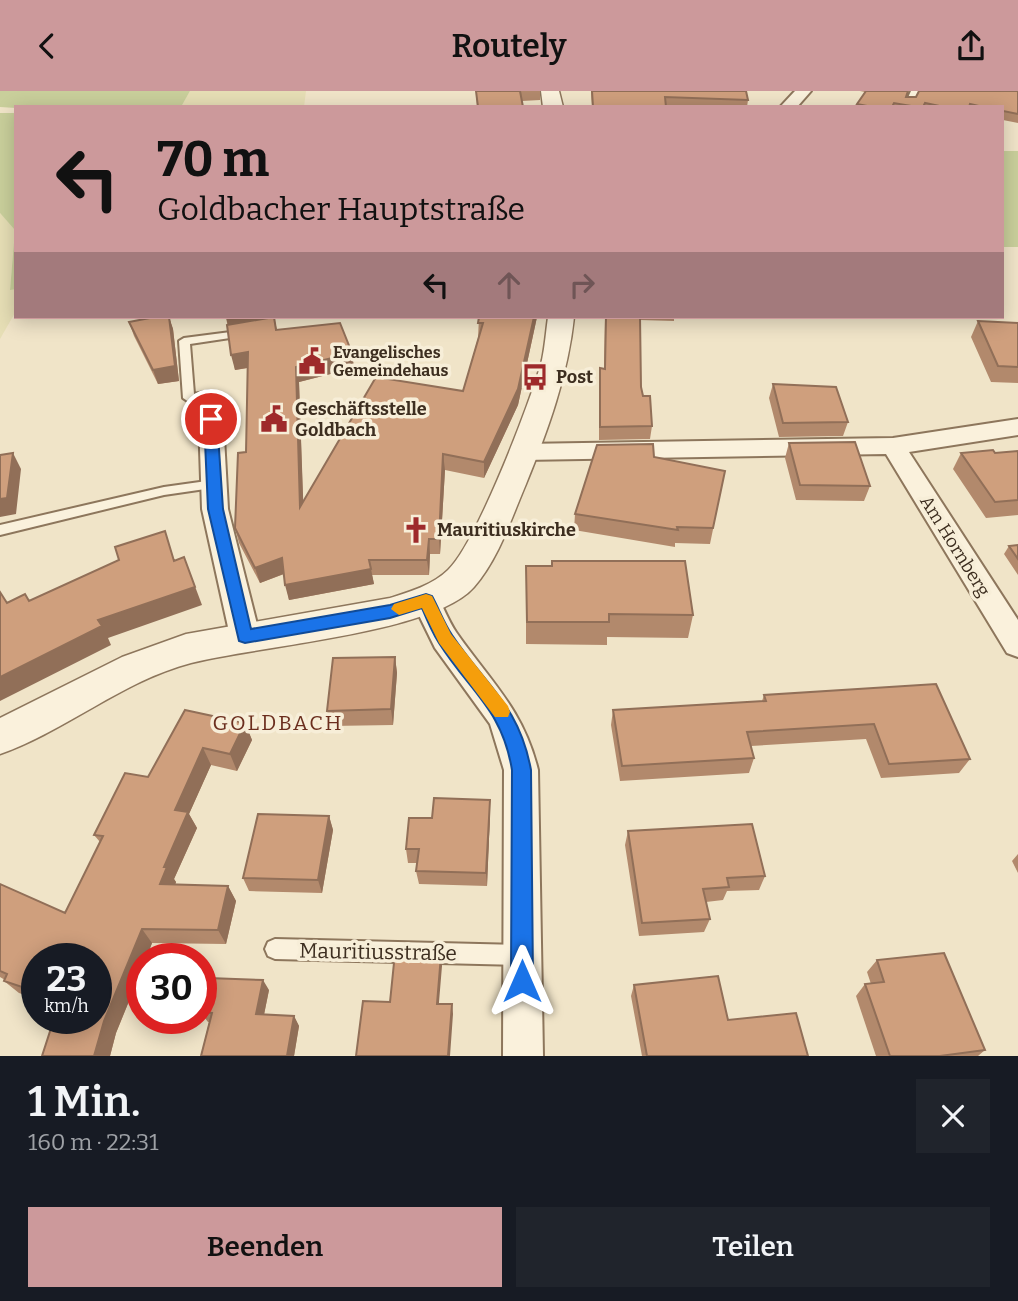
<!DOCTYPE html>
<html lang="de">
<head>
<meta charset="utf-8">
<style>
	:root { --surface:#171b24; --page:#20242c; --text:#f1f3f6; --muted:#9ea1a6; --accent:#cc999b }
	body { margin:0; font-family:Bitter,serif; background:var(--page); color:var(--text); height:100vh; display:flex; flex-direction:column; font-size:26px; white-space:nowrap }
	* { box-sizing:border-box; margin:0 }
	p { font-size:23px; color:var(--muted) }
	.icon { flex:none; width:38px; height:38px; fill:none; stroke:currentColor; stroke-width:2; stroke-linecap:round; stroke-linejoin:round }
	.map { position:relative; height:965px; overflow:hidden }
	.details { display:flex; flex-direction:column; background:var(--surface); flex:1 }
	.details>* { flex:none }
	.hud { position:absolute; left:14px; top:14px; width:990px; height:214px; border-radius:0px; box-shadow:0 4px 18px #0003; background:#cc999b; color:#111; overflow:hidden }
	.speed { position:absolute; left:21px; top:852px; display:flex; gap:14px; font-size:35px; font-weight:700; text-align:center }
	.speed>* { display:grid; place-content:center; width:91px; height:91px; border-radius:50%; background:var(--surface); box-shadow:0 4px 18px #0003; line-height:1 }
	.speed small { font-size:18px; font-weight:400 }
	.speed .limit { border:10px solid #d22; background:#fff; color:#111 }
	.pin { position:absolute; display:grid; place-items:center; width:60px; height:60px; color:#fff; margin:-30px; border:4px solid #fff; border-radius:50%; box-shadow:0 2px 7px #0007 }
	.me { position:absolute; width:77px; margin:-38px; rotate:0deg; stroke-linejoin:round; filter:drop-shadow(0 0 5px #0008) }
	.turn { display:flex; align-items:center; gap:24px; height:147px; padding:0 28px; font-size:32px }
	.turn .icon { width:91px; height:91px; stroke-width:2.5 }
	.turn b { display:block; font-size:49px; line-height:60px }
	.lanes { display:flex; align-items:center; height:66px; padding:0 28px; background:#0003; justify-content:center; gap:35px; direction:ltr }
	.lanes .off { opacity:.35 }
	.round { display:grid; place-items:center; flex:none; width:74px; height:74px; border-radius:0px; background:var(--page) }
	.summary { display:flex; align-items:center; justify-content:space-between; height:119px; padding:0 28px }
	h1 { font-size:42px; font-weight:600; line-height:52px }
	.button { display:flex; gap:14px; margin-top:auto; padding:14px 28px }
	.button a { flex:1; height:80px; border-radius:0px; background:var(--accent); color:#111; font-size:28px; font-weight:600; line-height:80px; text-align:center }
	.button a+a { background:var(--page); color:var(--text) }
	header { display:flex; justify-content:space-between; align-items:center; height:91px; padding:0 28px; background:var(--accent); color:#111; font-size:32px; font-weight:600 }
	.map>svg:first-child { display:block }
	.farmland { fill:#e6deb5 }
	.green { fill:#c9cf9b }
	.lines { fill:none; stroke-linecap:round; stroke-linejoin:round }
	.service-casing { stroke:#8d765c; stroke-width:4 }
	.minor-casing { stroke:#8d765c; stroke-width:4 }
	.tertiary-casing { stroke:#8d765c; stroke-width:3 }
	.service { fill:#faf1dc; fill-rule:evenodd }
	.minor { fill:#faf1dc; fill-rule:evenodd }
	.tertiary { fill:#faf1dc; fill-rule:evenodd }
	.wall { fill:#b2896c }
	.shaded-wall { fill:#916f58 }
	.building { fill:#cf9f7d; stroke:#916f58; stroke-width:2 }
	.route { fill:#1a73e8; stroke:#114b97; stroke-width:2 }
	.slow { fill:#f59e0b }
	.labels { text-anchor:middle; stroke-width:7; stroke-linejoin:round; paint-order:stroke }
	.far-poi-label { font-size:16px; font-weight:bold; fill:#3d2e20; stroke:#f7eed8; text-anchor:start }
	.poi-label { font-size:18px; font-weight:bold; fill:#3d2e20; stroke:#f7eed8; text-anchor:start }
	.street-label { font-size:18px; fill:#3d2e20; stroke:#f7eed8 }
	.quarter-label { font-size:21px; letter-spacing:2px; fill:#6b2e1e; stroke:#f7eed8 }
	.near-street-label { font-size:21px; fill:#3d2e20; stroke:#f7eed8 }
</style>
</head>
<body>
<header><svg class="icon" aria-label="back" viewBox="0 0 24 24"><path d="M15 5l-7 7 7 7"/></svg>Routely<svg class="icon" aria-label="share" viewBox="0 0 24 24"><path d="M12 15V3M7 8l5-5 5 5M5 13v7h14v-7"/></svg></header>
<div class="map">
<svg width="1018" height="965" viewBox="0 0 1018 965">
	<rect width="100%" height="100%" fill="#f0e4c8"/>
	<path class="farmland" d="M 190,0 L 306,0 L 304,16 L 181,16 Z
		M 0,122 L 15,138 L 10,198 L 16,198 L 16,220 L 0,248 Z"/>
	<path class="green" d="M 0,0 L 190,0 L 181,16 L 16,17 L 0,16 Z
		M 0,22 L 16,22 L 16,198 L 10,199 L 15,139 L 0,122 Z
		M 1003,60 L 1018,60 L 1018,156 L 1003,156 Z"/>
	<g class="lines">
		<defs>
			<path id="service" d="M 911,0 L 919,0 L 911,13 L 905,13 Z
				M 246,239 L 251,242 L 250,244 L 190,253 L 194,303 L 210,300 L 216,304 L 217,328 L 215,331 L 207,331 L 204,308 L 189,311 L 183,307 L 179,250 L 184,247 Z
				M 214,389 L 220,393 L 219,396 L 164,404 L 0,444 L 0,434 L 164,396 Z
				M 275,848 L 522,854 L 529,857 L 532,864 L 529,871 L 522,874 L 275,868 L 268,865 L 265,858 L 268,851 Z"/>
			<path id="minor" d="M 795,0 L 811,0 L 797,16 L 780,16 Z
				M 211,320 L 219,323 L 223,328 L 228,418 L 260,545 L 255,553 L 245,557 L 235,553 L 230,545 L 202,418 L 199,328 L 203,323 Z
				M 1018,328 L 1018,344 L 909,361 L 1018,529 L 1018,566 L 1007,562 L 886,363 L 523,369 L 514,367 L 511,361 L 514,355 L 523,353 L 893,347 Z
				M 426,499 L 436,502 C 443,515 448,529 456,541 C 490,590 523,618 538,679 L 543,965 L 503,965 L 504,679 L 490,633 L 435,557 L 412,510 L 416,502 Z"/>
			<path id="tertiary" d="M 541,0 L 559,0 L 563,16 L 543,16 Z
				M 548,226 L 574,226 C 568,284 548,339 526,393 C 511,428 499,467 474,496 C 433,543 255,555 191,572 C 122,590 66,640 0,663 L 0,627 L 122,566 L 186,543 L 390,507 C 409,501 433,494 448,479 C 476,453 531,310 542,269 C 545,255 546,240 548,226 Z"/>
		</defs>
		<use href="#service" class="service-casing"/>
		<use href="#minor" class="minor-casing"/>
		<use href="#tertiary" class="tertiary-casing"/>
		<use href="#service" class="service"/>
		<use href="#minor" class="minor"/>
		<use href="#tertiary" class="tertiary"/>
	</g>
	<path class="wall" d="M 476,0 L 540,0 L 540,9 L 522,10 L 523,16 L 477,16 Z
		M 591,0 L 746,0 L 748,9 L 747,16 L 592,16 Z
		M 860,0 L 908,0 L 906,6 L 1018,0 L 1018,32 L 1003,29 L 1003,16 L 856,16 L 865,1 Z
		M 169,226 L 173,238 L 179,290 L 158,293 L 134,245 L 129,231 Z
		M 226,226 L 274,226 L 277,239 L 352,262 L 354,277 L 299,291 L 303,411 L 463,300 L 478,247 L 479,226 L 537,226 L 518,314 L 484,387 L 445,379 L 440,463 L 430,463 L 429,484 L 372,484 L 374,493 L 289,509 L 284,483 L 260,492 L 239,452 L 235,437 L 246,361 L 248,277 L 235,279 Z
		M 605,226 L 674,226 L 674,230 L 640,229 L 641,296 L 652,335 L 650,348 L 599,349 L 599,291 L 600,277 L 604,278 Z
		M 978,230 L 1018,232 L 1018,292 L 991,291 L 971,246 Z
		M 773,293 L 848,331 L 843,345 L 779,346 L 769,307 Z
		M 789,352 L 870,395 L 864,410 L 796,409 L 785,367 Z
		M 1018,360 L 1018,424 L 986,427 L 953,378 L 961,362 L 995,362 Z
		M 654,366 L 725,380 L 710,453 L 675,452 L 675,456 L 574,439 L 575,423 Z
		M 1018,454 L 1018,484 L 1004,463 L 1009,455 Z
		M 526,475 L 693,524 L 688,547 L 607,546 L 607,554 L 526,553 Z
		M 395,566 L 397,582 L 393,634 L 331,635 L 327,620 Z
		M 936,593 L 970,668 L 959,682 L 881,687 L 866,648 L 751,655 L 754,667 L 749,682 L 620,690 L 611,634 L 613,619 L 762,610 L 764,604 Z
		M 245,632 L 252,649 L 237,680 L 211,674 L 189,723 L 197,737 L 174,788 L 176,791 L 175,794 L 228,795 L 236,810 L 226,853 L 152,852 L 146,868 L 142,868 L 142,878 L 116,942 L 110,965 L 42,965 L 96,928 L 37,868 L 37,908 L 19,902 L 4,890 L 5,889 L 0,886 L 0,793 L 65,822 L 100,751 L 94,744 L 148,686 Z
		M 490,709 L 490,724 L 487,795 L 419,793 L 416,780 L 417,772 L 408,772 L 406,758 L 432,727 Z
		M 329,725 L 333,739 L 322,802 L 249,800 L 243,787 Z
		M 628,740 L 765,785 L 759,799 L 727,800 L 723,809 L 706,811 L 710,828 L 704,841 L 639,845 L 625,754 Z
		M 1018,763 L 1018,782 L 1012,770 Z
		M 877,869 L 985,959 L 978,965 L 876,965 L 856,905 L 865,893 L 871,893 L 867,881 Z
		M 634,894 L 728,929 L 808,965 L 642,965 L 631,905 Z
		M 269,899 L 264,924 L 294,925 L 299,935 L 294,965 L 201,965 L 209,931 L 208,931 L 201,922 L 201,916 Z"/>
	<path class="shaded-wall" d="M 169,226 L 173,238 L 179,290 L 158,293 L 153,279 Z
		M 226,226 L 269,226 L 271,232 L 229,238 Z
		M 534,226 L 537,226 L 518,314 L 484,387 L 484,371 Z
		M 248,261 L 252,276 L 235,279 L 231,264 Z
		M 352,262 L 354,277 L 299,291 L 304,432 L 300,416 L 296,276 Z
		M 13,362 L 21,378 L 16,423 L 0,426 L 0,408 Z
		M 443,363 L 445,379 L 440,463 L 439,448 Z
		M 429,448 L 430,463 L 429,484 L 427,469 Z
		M 184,466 L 202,514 L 108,547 L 111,554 L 0,610 L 0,586 L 98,529 Z
		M 282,467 L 286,482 L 260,492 L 255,477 Z
		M 371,478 L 374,493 L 289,509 L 285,494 Z
		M 395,566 L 397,582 L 393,634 L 391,618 Z
		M 245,632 L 252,649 L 237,680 L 230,663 Z
		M 203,657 L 211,674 L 189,723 L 197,737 L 174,788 L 176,791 L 170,808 L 160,793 L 175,719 Z
		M 490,709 L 490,724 L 487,795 L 486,782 Z
		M 329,725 L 333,739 L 322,802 L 318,789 Z
		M 228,795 L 236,810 L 226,853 L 218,839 Z
		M 142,838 L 152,852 L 146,868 L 142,868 L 142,878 L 116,942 L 110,965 L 94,965 L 104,930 Z
		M 441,864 L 442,875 L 438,923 L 437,913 Z
		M 263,889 L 269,899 L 262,933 L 256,923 Z
		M 452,913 L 453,923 L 450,965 L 448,965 Z
		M 294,925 L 299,935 L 294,965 L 287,965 Z"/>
	<path class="building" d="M 476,0 L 520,0 L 523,16 L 478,16 Z
		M 592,0 L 746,0 L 748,9 L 665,6 L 666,16 L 593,16 Z
		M 866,0 L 908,0 L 906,6 L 916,6 L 919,0 L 1018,0 L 1018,23 L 1003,20 L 1003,16 L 983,16 L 970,13 L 969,16 L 944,16 L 925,12 L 923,16 L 917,16 L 894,12 L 892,16 L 872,16 L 857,13 Z
		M 379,15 L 420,16 L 378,16 Z
		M 155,226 L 169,226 L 175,275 L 153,279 L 129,231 Z
		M 274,226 L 276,239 L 340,232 L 352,262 L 296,276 L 300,416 L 376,286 L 463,300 L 483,232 L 478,232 L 479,226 L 534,226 L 518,298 L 484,371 L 443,363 L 439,448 L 429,448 L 427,469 L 369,469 L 371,478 L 285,494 L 282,467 L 255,477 L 235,437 L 238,362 L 246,361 L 248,261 L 231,264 L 227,234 Z
		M 606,226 L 640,226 L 641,296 L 643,305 L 650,305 L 652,335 L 600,336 L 600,277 L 605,278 Z
		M 978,230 L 1018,232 L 1018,276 L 998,275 Z
		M 773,293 L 836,296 L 848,331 L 783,332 Z
		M 855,351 L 870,395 L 800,394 L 789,352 Z
		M 653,353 L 654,366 L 725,380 L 713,437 L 677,436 L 678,439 L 575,423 L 597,354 Z
		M 993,359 L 995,362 L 1018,360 L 1018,409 L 995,411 L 961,362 Z
		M 13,362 L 7,407 L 0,408 L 0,364 Z
		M 165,440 L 174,470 L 184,466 L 195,496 L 98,529 L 102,535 L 0,586 L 0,501 L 7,512 L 25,503 L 29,510 L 119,469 L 115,456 Z
		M 1018,454 L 1018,468 L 1009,455 Z
		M 552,470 L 685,470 L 693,524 L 609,523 L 609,531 L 527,531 L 526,475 L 552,475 Z
		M 395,566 L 391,618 L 327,620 L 333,567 Z
		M 936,593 L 970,668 L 889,673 L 874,633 L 747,641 L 754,667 L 622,675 L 613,619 L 766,610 L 764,604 Z
		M 185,619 L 245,632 L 230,663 L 203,657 L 175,719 L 188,721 L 164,776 L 167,776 L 160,793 L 228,795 L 218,839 L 142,838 L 104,930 L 94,965 L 42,965 L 54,928 L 96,928 L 96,868 L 37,868 L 37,901 L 4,890 L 7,883 L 0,880 L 0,793 L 65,822 L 103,745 L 94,744 L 125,682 L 148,686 Z
		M 434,707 L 490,709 L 486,782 L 416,780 L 419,758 L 406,758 L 409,727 L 432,727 Z
		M 258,723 L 329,725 L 318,789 L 243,787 Z
		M 752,733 L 765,785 L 727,787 L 729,796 L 703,798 L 710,828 L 642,832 L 628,740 Z
		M 395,862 L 441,864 L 437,913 L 452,913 L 448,965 L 356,965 L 363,910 L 390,911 Z
		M 944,862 L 985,959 L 940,965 L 890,965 L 865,893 L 884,891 L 877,869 Z
		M 718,885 L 728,929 L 796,922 L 808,965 L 647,965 L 634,894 Z
		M 208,887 L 263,889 L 256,923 L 294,925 L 287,965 L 201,965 L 212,922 L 201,921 L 201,916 Z"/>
	<path class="route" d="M 211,323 L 217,328 L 223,418 L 251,538 L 390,514 L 426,503 L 432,505 C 439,518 444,532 452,544 C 486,595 519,614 531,679 L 533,890 L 530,897 L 522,901 L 514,897 L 511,890 L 512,679 C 502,618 470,601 439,552 C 432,541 427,529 422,517 L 390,527 L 245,552 L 239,550 L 208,418 L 204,328 Z"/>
	<path class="slow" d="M 426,503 L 432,505 L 451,543 L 508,615 L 510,621 L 508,626 L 495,626 L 439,552 L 422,517 L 399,524 L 391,518 L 394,513 Z"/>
	<defs>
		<symbol id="civic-bare" viewBox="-9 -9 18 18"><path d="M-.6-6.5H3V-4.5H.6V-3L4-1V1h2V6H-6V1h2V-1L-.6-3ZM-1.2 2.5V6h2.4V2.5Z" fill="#9e2a2b" stroke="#f7eed8" stroke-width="2.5" paint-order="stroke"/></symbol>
		<symbol id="bus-bare" viewBox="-9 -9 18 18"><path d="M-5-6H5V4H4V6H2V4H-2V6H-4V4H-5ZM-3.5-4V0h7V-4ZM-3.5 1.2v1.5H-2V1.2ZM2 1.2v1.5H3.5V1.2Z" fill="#9e2a2b" stroke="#f7eed8" stroke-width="2.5" paint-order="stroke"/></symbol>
		<symbol id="church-bare" viewBox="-9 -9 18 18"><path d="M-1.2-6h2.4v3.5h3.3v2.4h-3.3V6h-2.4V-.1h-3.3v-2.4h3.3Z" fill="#9e2a2b" stroke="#f7eed8" stroke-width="2.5" paint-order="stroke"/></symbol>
	</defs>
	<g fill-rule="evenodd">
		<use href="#civic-bare" x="293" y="251" width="38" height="38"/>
		<use href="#bus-bare" x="516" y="267" width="38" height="38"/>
		<use href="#civic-bare" x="255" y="309" width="38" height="38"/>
		<use href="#church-bare" x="397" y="420" width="38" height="38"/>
	</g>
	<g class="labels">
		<g class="far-poi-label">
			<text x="333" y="267">Evangelisches<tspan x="333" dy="18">Gemeindehaus</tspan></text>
		</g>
		<g class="poi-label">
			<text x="556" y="292">Post</text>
			<text x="295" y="324">Geschäftsstelle<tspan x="295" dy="21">Goldbach</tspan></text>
			<text x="437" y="445">Mauritiuskirche</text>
		</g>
		<g class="street-label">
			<text transform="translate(955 455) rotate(58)" y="6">Am Hornberg</text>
		</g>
		<g class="quarter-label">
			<text x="278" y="639">GOLDBACH</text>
		</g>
		<g class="near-street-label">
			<text transform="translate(378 861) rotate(1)" y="7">Mauritiusstraße</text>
		</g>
	</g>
</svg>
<div class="speed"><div>23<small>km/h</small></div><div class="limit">30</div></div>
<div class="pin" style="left:211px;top:328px;background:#d93025"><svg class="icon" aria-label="arrive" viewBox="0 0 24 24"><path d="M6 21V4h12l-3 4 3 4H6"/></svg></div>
<svg class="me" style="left:522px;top:890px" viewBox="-20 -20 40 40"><path d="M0-17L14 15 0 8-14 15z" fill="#1a73e8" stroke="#fff" stroke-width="4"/></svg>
<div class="hud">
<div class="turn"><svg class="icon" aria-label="left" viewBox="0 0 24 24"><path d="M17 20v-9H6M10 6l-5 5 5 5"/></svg><div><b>70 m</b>Goldbacher Hauptstraße</div></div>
<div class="lanes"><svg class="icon" aria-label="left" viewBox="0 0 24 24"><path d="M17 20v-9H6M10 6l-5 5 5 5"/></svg><svg class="icon off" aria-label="ahead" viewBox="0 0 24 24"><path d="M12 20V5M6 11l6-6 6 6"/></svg><svg class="icon off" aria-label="right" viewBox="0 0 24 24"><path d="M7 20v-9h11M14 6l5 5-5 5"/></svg></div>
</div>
</div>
<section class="details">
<div class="summary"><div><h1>1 Min.</h1><p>160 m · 22:31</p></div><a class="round"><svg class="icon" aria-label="close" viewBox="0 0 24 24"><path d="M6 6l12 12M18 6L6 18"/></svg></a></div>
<div class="button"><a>Beenden</a><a>Teilen</a></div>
</section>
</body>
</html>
